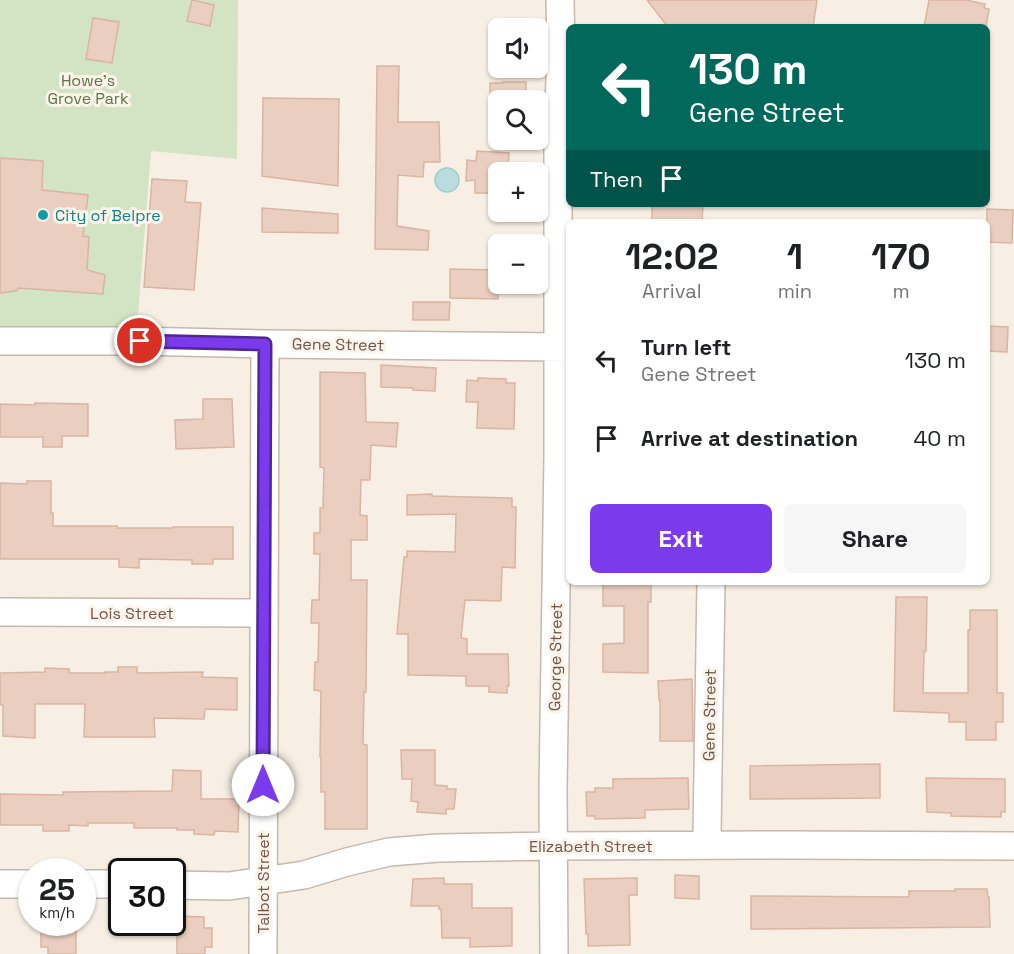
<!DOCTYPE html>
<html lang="en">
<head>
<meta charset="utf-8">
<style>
	:root { --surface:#fff; --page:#f6f6f6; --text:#202124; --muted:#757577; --accent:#7c3aed }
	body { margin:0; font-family:"Space Grotesk",sans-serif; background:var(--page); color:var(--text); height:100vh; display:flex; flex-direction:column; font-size:22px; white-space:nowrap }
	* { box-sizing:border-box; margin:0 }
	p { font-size:20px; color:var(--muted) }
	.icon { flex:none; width:33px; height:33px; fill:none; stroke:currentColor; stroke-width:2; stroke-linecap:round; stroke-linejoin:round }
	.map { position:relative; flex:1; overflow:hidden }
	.sheet { position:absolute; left:566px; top:219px; width:424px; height:366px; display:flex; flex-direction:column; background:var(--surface); border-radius:9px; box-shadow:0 2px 4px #0004 }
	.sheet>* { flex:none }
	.top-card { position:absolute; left:566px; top:24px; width:424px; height:183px; border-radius:9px; box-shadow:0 2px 4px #0004; background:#00695c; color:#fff; overflow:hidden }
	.tools { position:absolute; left:488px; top:18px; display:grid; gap:12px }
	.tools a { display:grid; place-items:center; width:60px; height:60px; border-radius:9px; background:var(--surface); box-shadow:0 2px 4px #0004; font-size:30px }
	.speed { position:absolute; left:18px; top:858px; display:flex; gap:12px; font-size:30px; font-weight:700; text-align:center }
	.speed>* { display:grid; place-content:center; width:78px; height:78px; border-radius:50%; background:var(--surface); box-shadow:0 2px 4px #0004; line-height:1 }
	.speed small { font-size:15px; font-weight:400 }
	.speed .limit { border:3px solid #111; border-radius:9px; background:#fff; color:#111 }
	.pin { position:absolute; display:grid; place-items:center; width:51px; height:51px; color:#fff; margin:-26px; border:3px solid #fff; border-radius:50%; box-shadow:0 2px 6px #0007 }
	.me { position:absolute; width:66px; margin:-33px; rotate:0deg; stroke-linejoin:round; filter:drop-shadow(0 0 4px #0008) }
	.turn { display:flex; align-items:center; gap:21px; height:126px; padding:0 24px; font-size:27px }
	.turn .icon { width:78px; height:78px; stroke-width:2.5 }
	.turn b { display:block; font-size:42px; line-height:51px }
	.then { display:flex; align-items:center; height:57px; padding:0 24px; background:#0003; gap:12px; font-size:22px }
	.eta { display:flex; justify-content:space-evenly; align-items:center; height:102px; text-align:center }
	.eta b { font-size:36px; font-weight:700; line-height:42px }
	.action { display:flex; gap:12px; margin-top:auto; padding:12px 24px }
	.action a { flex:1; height:69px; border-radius:9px; background:var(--accent); color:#fff; font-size:24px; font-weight:700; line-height:69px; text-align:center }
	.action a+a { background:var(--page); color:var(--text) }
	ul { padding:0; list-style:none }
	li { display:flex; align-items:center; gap:18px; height:78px; padding:0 24px }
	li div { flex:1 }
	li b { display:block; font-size:22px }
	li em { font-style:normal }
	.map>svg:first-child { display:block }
	.green { fill:#d3e4c5 }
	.water { fill:#bbdcdf; stroke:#a3cbcf; stroke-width:1.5 }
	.building { fill:#eacebf; stroke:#dab4a2; stroke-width:1.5 }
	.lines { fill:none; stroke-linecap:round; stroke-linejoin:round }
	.minor-casing { stroke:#c7b7ac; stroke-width:30 }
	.minor { stroke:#fff; stroke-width:27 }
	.route-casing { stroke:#51269a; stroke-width:15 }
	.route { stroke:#7c3aed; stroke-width:10 }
	.culture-dot { fill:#0f9aa8; stroke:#fcf3e9; stroke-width:2 }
	.labels { text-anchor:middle; stroke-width:6; stroke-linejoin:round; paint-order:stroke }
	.park-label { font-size:16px; fill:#5a774a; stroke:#fcf3e9 }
	.culture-label { font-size:16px; fill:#0d838f; stroke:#fcf3e9; text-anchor:start }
	.street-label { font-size:16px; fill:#6d574d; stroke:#fcf3e9 }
</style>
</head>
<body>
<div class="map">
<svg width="1014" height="954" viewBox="0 0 1014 954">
	<rect width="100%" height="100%" fill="#f8efe4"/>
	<path class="green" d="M 0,0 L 238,0 L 237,159 L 151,151 L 136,341 L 0,341 Z"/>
	<path class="water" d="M435 180a12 12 0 1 1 24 0a12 12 0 1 1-24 0Z"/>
	<path class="building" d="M 192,0 L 214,5 L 210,26 L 187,21 Z
		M 647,0 L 817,0 L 813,27 L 668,27 Z
		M 929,0 L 966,0 L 985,4 L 984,8 L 989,9 L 986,27 L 924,27 Z
		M 93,18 L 119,22 L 112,63 L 86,59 Z
		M 377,66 L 399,66 L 398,122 L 439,122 L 440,162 L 424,162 L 423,177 L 398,175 L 397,226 L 429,231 L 428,250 L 375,249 Z
		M 503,82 L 526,82 L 526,100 L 490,100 L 490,83 L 503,83 Z
		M 263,98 L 339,99 L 338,186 L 262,176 Z
		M 477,151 L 509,153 L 508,172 L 498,172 L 498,193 L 475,193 L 475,180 L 466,181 L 467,160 L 476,161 Z
		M 0,158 L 43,161 L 42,190 L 88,195 L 83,236 L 89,237 L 87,270 L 105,275 L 103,294 L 19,288 L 16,291 L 0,293 Z
		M 152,179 L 187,181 L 185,202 L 201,203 L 194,290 L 144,287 Z
		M 652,204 L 703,204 L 702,222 L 652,222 Z
		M 262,208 L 338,214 L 338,233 L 262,232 Z
		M 987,209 L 1013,210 L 1012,243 L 987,242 Z
		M 450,269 L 498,270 L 498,299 L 450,298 Z
		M 413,302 L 450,302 L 449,320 L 413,320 Z
		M 987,326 L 1008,327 L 1007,352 L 987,351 Z
		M 381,365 L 436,368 L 435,391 L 413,390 L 413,388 L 381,387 Z
		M 320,372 L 365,373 L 366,422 L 398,423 L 396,447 L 371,445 L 370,480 L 361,480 L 360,515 L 367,516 L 367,540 L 351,540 L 351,580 L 367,580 L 366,692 L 364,692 L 363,744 L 367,745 L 367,829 L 325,829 L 325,792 L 321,792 L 321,757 L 320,757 L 321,691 L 314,690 L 315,662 L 318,662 L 319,623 L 311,623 L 312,600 L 319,600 L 320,554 L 314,554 L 314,533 L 320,533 L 320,508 L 323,508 L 324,468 L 320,467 Z
		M 478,378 L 506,379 L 506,383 L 515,383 L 514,429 L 477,428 L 478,402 L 466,402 L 467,380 L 478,381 Z
		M 203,399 L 232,399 L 234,447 L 176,449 L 175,420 L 203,419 Z
		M 35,403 L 88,404 L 88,436 L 62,436 L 62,447 L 43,447 L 43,437 L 0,437 L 0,404 L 35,405 Z
		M 27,481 L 51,481 L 51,513 L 53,513 L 53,526 L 117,526 L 117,528 L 173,528 L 173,527 L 233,527 L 233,559 L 213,559 L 213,564 L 192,564 L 192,560 L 139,559 L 139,568 L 119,567 L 119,559 L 0,559 L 0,483 L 27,484 Z
		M 432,494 L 432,496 L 512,498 L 512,507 L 516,507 L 515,568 L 502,567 L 501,601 L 465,600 L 461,638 L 467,639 L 467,654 L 508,654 L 509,686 L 507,686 L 507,693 L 489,692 L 489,686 L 466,686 L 466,676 L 408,675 L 408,634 L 397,634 L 404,557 L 407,557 L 407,551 L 455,552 L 456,514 L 407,515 L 407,495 Z
		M 603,582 L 651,582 L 651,602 L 648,602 L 648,673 L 603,672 L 603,644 L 624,643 L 624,606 L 603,606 Z
		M 896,597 L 927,597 L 926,651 L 924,651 L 923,693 L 968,693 L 968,630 L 970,630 L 970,610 L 997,610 L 997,693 L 1003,693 L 1003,722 L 996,722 L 996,740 L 966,740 L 966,722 L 949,722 L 949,713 L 894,711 Z
		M 118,667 L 137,667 L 137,673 L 203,672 L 202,677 L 237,678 L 237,710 L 205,709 L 204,719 L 154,718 L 155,737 L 84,737 L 85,704 L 35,704 L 35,738 L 3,736 L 3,705 L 0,705 L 0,673 L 45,672 L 45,668 L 69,669 L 69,673 L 105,673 L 105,672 L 118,672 Z
		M 692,679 L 693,741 L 660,741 L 660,700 L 659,700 L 658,681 Z
		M 401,750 L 435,750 L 435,785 L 447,786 L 447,789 L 456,789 L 454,809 L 446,809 L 446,814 L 417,812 L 418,802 L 411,801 L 412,779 L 402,779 Z
		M 880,764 L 880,798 L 750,799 L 750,766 Z
		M 173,770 L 201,771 L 201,799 L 239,799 L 238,832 L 215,831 L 214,835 L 194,834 L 194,830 L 177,830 L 177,828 L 134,828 L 134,823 L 88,823 L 88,826 L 69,825 L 69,831 L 43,831 L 43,825 L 0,825 L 0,794 L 63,795 L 63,792 L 172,791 Z
		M 688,778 L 689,809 L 645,810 L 645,818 L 595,819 L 595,816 L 587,816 L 586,792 L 595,792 L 595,788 L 613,788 L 613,779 Z
		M 926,778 L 1005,779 L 1005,812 L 1001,812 L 1001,817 L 951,816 L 951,813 L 927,812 Z
		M 675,875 L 699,876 L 699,899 L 675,898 Z
		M 444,878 L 444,884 L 472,884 L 472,908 L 512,908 L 512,946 L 470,947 L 470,938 L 442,938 L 441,909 L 439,909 L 439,906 L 411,906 L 413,879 Z
		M 637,878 L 637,895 L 629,895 L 630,945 L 588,946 L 588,934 L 586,934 L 584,879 Z
		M 955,889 L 987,889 L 988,897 L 989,897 L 990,927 L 751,929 L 751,896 L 905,897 L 909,897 L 909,891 L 955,891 Z
		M 177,916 L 204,917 L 204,928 L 212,928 L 212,947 L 205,947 L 205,954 L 177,954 Z
		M 50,922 L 76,922 L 76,954 L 48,954 L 48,947 L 41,947 L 41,928 L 50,928 Z"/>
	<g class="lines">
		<defs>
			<path id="minor" d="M 0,341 L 136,341 L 265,344 L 568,347
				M 711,582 L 707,834 L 713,845
				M 0,612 L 264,613
				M 0,884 L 32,884
				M 82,884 L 122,884
				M 172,885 L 229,886 L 304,875 L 347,862 L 389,852 L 438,848 L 554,846 L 785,845 L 1014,846
				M 263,954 L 265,344
				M 554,954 L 553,789 L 558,457 L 558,130 L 561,52 L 560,0"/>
		</defs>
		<use href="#minor" class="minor-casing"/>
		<use href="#minor" class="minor"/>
	</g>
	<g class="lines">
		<defs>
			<path id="route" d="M 140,341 L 265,344 L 263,785"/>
		</defs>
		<use href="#route" class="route-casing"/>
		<use href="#route" class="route"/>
	</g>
	<circle class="culture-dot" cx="43" cy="215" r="6"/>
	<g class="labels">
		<g class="park-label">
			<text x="88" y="86">Howe’s<tspan x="88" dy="18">Grove Park</tspan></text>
		</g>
		<g class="culture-label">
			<text x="55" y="221">City of Belpre</text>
		</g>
		<g class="street-label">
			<text transform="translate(338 344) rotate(1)" y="6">Gene Street</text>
			<text x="132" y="619">Lois Street</text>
			<text transform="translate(555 657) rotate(-89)" y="6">George Street</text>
			<text transform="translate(709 715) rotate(-89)" y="6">Gene Street</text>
			<text x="591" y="852">Elizabeth Street</text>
			<text transform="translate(263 883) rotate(-90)" y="6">Talbot Street</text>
		</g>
	</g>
</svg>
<div class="tools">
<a><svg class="icon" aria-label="sound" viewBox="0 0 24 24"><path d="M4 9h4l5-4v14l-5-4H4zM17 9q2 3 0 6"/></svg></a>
<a><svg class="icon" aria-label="search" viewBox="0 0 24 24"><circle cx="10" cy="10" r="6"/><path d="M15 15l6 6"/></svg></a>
<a>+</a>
<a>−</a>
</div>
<div class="speed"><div>25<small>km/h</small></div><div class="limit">30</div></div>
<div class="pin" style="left:140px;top:341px;background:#d93025"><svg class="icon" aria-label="arrive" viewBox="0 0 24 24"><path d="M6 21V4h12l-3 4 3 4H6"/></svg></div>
<svg class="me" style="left:263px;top:785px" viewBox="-20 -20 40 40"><circle r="19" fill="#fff"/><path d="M0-13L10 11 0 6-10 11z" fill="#7c3aed"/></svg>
<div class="top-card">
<div class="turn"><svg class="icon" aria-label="left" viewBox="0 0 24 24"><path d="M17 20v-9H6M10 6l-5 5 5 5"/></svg><div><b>130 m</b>Gene Street</div></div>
<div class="then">Then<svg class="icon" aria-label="arrive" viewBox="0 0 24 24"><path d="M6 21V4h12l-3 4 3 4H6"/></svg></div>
</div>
<section class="sheet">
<div class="eta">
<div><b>12:02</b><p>Arrival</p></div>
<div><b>1</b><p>min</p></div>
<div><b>170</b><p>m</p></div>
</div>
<ul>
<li><svg class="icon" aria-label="left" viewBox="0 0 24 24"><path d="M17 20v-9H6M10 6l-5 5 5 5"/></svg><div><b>Turn left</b><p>Gene Street</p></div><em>130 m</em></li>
<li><svg class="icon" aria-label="arrive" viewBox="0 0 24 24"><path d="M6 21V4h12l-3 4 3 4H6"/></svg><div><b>Arrive at destination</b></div><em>40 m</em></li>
</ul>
<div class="action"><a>Exit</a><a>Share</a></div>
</section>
</div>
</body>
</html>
